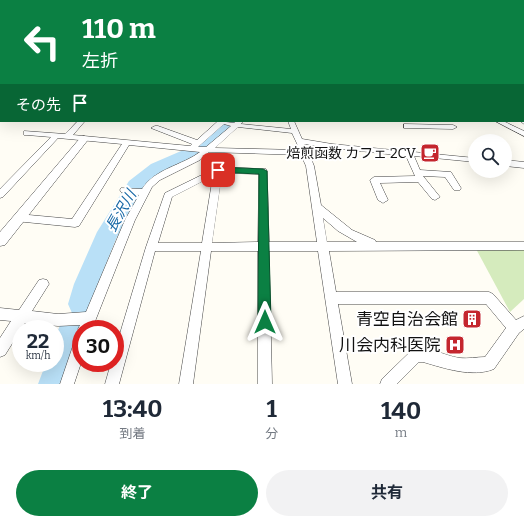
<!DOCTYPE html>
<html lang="ja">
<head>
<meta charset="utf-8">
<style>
	:root { --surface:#fff; --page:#f2f2f3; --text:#1f2937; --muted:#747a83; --accent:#0b8043 }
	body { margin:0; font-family:Bitter,"Noto Sans JP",serif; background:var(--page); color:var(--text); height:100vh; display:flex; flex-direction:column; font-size:15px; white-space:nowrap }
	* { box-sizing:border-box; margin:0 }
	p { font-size:13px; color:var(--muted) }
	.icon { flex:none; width:22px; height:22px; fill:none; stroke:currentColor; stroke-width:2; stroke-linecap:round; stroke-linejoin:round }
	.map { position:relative; height:384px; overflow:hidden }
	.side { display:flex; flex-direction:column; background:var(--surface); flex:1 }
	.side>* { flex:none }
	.banner { position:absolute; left:0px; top:0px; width:524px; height:122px; box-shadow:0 4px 16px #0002; background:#0b8043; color:#fff; overflow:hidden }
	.tools { position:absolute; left:468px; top:134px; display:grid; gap:8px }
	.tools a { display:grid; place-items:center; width:44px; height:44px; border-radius:50%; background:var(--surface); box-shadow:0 4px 16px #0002; font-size:20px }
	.speed { position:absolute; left:12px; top:320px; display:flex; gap:8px; font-size:20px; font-weight:700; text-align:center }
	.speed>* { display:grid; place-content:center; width:52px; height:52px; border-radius:50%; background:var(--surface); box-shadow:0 4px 16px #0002; line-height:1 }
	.speed small { font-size:10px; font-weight:400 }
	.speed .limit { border:6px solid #d22; background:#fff; color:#111 }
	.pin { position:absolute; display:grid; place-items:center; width:34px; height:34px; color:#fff; margin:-17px; border-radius:8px; box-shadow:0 2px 6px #0006 }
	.me { position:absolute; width:44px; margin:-22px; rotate:0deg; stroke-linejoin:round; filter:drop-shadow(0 0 3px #0008) }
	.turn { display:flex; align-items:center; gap:14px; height:84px; padding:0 16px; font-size:18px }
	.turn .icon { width:52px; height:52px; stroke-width:2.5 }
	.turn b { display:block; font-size:28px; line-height:34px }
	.then { display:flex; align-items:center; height:38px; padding:0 16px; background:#0003; gap:8px; font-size:15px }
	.eta { display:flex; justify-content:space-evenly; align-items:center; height:68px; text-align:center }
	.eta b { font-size:24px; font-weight:700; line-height:28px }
	.primary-button { display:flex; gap:8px; margin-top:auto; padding:8px 16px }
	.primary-button a { flex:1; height:46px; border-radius:24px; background:var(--accent); color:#fff; font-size:16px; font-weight:700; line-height:46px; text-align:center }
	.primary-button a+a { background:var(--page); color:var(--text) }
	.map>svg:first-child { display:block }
	.green { fill:#d5ebbd }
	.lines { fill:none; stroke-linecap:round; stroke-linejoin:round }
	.stream { stroke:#3f96cf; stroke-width:1.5 }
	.river { fill:#b9e0f7; fill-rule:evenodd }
	.minor-casing { stroke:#444; stroke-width:1 }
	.tertiary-casing { stroke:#444; stroke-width:1 }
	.trunk-casing { stroke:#222; stroke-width:2 }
	.minor { fill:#fff; fill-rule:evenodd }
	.tertiary { fill:#fff; fill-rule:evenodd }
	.trunk { fill:#f7bc64; fill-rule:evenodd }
	.route { fill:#0b8043; stroke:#07532c }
	.labels { text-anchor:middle; stroke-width:4; stroke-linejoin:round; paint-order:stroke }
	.poi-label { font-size:14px; fill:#111; stroke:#fff; text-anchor:end }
	.water-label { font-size:15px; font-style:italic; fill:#1768a6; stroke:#fff }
	.near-poi-label { font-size:17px; fill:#111; stroke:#fff; text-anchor:end }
</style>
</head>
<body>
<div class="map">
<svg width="524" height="384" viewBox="0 0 524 384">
	<rect width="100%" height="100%" fill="#fffdf5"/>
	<path class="green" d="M 475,247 L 524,248 L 524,299 L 510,312 Z"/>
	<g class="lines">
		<path class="stream" d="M 12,1 L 14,0"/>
		<path class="river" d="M 339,0 L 347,0 L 347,1 L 339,1 Z
			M 223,121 L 239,121 L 209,148 L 163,172 L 143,189 L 116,239 L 98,284 L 94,304 L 90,313 L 81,316 L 72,313 L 68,304 L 74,284 L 97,232 L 129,181 L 151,164 L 195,145 Z
			M 72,316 L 82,320 L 85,329 L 81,329 L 81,345 L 68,384 L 38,384 L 46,363 L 55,363 L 55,338 L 62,320 Z"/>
		<defs>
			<path id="minor" d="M 22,0 L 62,0 L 20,1 Z
				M 78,0 L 82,0 L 77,1 Z
				M 95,0 L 99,0 L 94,1 Z
				M 114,0 L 118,0 L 113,1 Z
				M 136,0 L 140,0 L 135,1 Z
				M 193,0 L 197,0 L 192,1 Z
				M 208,0 L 237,0 L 239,1 L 210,1 Z
				M 255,0 L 259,0 L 259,1 L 255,1 Z
				M 281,0 L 313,0 L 315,1 L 279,1 Z
				M 345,0 L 349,0 L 349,1 L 345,1 Z
				M 375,0 L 434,0 L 436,1 L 377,1 Z
				M 523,8 L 524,8 L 524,11 L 523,11 Z
				M 0,11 L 1,11 L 1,13 L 0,13 Z
				M 0,21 L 1,21 L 1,23 L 0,23 Z
				M 523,27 L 524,27 L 524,29 L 523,29 Z
				M 0,32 L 1,32 L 1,34 L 0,34 Z
				M 523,40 L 524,40 L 524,42 L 523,42 Z
				M 523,47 L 524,47 L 524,50 L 523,50 Z
				M 1,55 L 1,59 L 0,60 L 0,56 Z
				M 523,58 L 524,58 L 524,62 L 523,62 Z
				M 0,65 L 1,65 L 1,69 L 0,69 Z
				M 523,65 L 524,65 L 524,69 L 523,69 Z
				M 0,76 L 1,76 L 1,80 L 0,80 Z
				M 523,80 L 524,80 L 524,84 L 523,84 Z
				M 0,85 L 1,85 L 1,89 L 0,89 Z
				M 78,121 L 85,121 L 73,135 L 190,146 L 192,144 L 151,128 L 155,126 L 158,126 L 197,140 L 218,121 L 234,123 L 236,121 L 243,121 L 241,124 L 291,129 L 288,121 L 294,121 L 302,139 L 332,144 L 475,158 L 475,162 L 414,156 L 420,170 L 451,172 L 461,188 L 460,190 L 454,190 L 445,177 L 423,176 L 440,197 L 435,200 L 432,199 L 418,182 L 380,183 L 388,200 L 383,203 L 378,200 L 370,180 L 374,177 L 415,176 L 406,156 L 332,148 L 304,144 L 308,151 L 332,154 L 336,156 L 332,158 L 310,156 L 314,166 L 321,205 L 352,230 L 375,240 L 376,242 L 524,242 L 524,250 L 329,251 L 336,292 L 489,292 L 493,294 L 516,320 L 524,316 L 524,329 L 519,333 L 494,369 C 472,378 444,368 423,362 L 419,362 L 397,384 L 380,384 L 382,379 L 411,351 C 428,344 443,356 460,358 C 468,359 477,357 485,357 L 506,328 L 486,304 L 338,304 L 352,384 L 338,384 L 318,251 L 269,251 L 272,384 L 258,384 L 258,251 L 211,251 L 193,384 L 179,384 L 201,251 L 155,251 L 119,384 L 105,384 L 111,363 L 115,363 L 115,350 L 146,247 L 165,193 L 218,167 L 266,169 L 267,171 L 269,242 L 317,242 L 306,166 L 301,155 L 209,152 L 200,160 L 160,180 L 152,187 L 135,220 L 92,329 L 81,329 L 81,334 L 78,329 L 80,325 L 58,326 L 25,323 L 5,355 L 0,357 L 0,338 L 11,321 L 0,320 L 0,308 L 19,310 L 39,280 L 43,279 L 47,280 L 49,284 L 32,311 L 58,314 L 86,312 L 125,220 L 139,195 L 121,192 L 120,190 L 121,188 L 142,189 C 154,169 183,165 200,152 L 129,145 L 79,226 L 75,227 L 15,221 L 13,218 L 15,215 L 18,214 L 72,219 L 122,144 L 58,138 L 3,197 L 0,198 L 0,189 L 51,137 L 27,135 L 24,135 L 24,131 L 65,134 ZM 224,124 L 231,126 L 206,147 L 198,147 ZM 238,127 L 292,133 L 300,150 L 215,148 ZM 222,173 L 259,174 L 258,242 L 212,243 ZM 213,176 L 202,243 L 158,243 L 172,197 ZM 323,218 L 338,231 L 357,242 L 327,242 Z
				M 495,121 L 503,121 L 524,131 L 524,136 Z
				M 404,124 L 453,125 L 457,127 L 453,129 L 407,128 L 404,128 Z
				M 505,160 L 524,162 L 524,168 L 505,166 Z
				M 81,335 L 81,363 L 74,384 L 60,384 L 76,337 Z"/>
			<path id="tertiary" d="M 432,0 L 436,0 L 436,1 L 432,1 Z
				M 0,37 L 1,37 L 1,41 L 0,41 Z
				M 523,116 L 524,117 L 524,124 L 520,121 L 523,121 Z
				M 84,136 L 87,137 L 89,139 L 87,141 L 5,245 L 0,246 L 0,232 L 81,137 Z"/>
			<path id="trunk" d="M 523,16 L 524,16 L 524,20 L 523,20 Z
				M 0,26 L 1,26 L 1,30 L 0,30 Z"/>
		</defs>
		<use href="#minor" class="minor-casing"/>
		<use href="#tertiary" class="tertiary-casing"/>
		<use href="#trunk" class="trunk-casing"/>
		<use href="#minor" class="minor"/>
		<use href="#tertiary" class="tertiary"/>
		<use href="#trunk" class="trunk"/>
	</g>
	<path class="route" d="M 218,167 L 263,169 L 267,171 L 271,322 L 269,327 L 265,329 L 260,327 L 258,322 L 259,174 L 215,172 L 214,170 L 215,168 Z"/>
	<defs>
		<symbol id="cafe-square" viewBox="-11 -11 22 22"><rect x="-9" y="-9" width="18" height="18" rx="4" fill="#c4262e" stroke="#fff"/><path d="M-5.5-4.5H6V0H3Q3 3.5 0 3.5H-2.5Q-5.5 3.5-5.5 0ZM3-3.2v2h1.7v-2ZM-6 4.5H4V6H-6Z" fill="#fff"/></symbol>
		<symbol id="building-square" viewBox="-11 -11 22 22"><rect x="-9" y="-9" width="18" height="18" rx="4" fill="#c4262e" stroke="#fff"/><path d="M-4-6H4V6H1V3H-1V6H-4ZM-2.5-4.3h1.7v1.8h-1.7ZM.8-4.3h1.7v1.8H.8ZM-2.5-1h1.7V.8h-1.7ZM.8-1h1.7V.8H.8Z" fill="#fff"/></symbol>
		<symbol id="hospital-square" viewBox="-11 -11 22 22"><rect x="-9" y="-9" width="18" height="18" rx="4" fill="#c4262e" stroke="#fff"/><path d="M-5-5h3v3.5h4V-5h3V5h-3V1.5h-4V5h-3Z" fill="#fff"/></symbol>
	</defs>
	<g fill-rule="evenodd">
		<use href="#cafe-square" x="419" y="142" width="22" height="22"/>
		<use href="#building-square" x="461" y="308" width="22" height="22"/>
		<use href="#hospital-square" x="444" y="334" width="22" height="22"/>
	</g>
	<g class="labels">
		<g class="poi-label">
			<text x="416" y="158">焙煎函数 カフェ 2CV</text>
		</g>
		<g class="water-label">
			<text transform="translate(121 211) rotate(-60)" y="5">長沢川</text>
		</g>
		<g class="near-poi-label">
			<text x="458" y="325">青空自治会館</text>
			<text x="441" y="351">川会内科医院</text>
		</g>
	</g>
</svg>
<div class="tools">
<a><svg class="icon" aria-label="search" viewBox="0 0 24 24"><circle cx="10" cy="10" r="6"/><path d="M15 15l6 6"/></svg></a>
</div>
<div class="speed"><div>22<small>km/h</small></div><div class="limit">30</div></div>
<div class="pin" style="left:218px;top:170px;background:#d93025"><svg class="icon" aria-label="arrive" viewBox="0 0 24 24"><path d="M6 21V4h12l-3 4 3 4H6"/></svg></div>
<svg class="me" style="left:265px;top:322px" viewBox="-20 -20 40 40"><path d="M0-17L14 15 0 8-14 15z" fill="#0b8043" stroke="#fff" stroke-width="4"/></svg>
<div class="banner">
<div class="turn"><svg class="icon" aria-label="left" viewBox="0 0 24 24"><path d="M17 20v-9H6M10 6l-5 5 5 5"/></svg><div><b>110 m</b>左折</div></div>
<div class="then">その先<svg class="icon" aria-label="arrive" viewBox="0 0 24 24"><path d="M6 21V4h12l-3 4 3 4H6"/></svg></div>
</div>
</div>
<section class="side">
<div class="eta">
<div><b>13:40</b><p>到着</p></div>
<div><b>1</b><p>分</p></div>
<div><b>140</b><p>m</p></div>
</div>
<div class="primary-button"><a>終了</a><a>共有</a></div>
</section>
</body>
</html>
